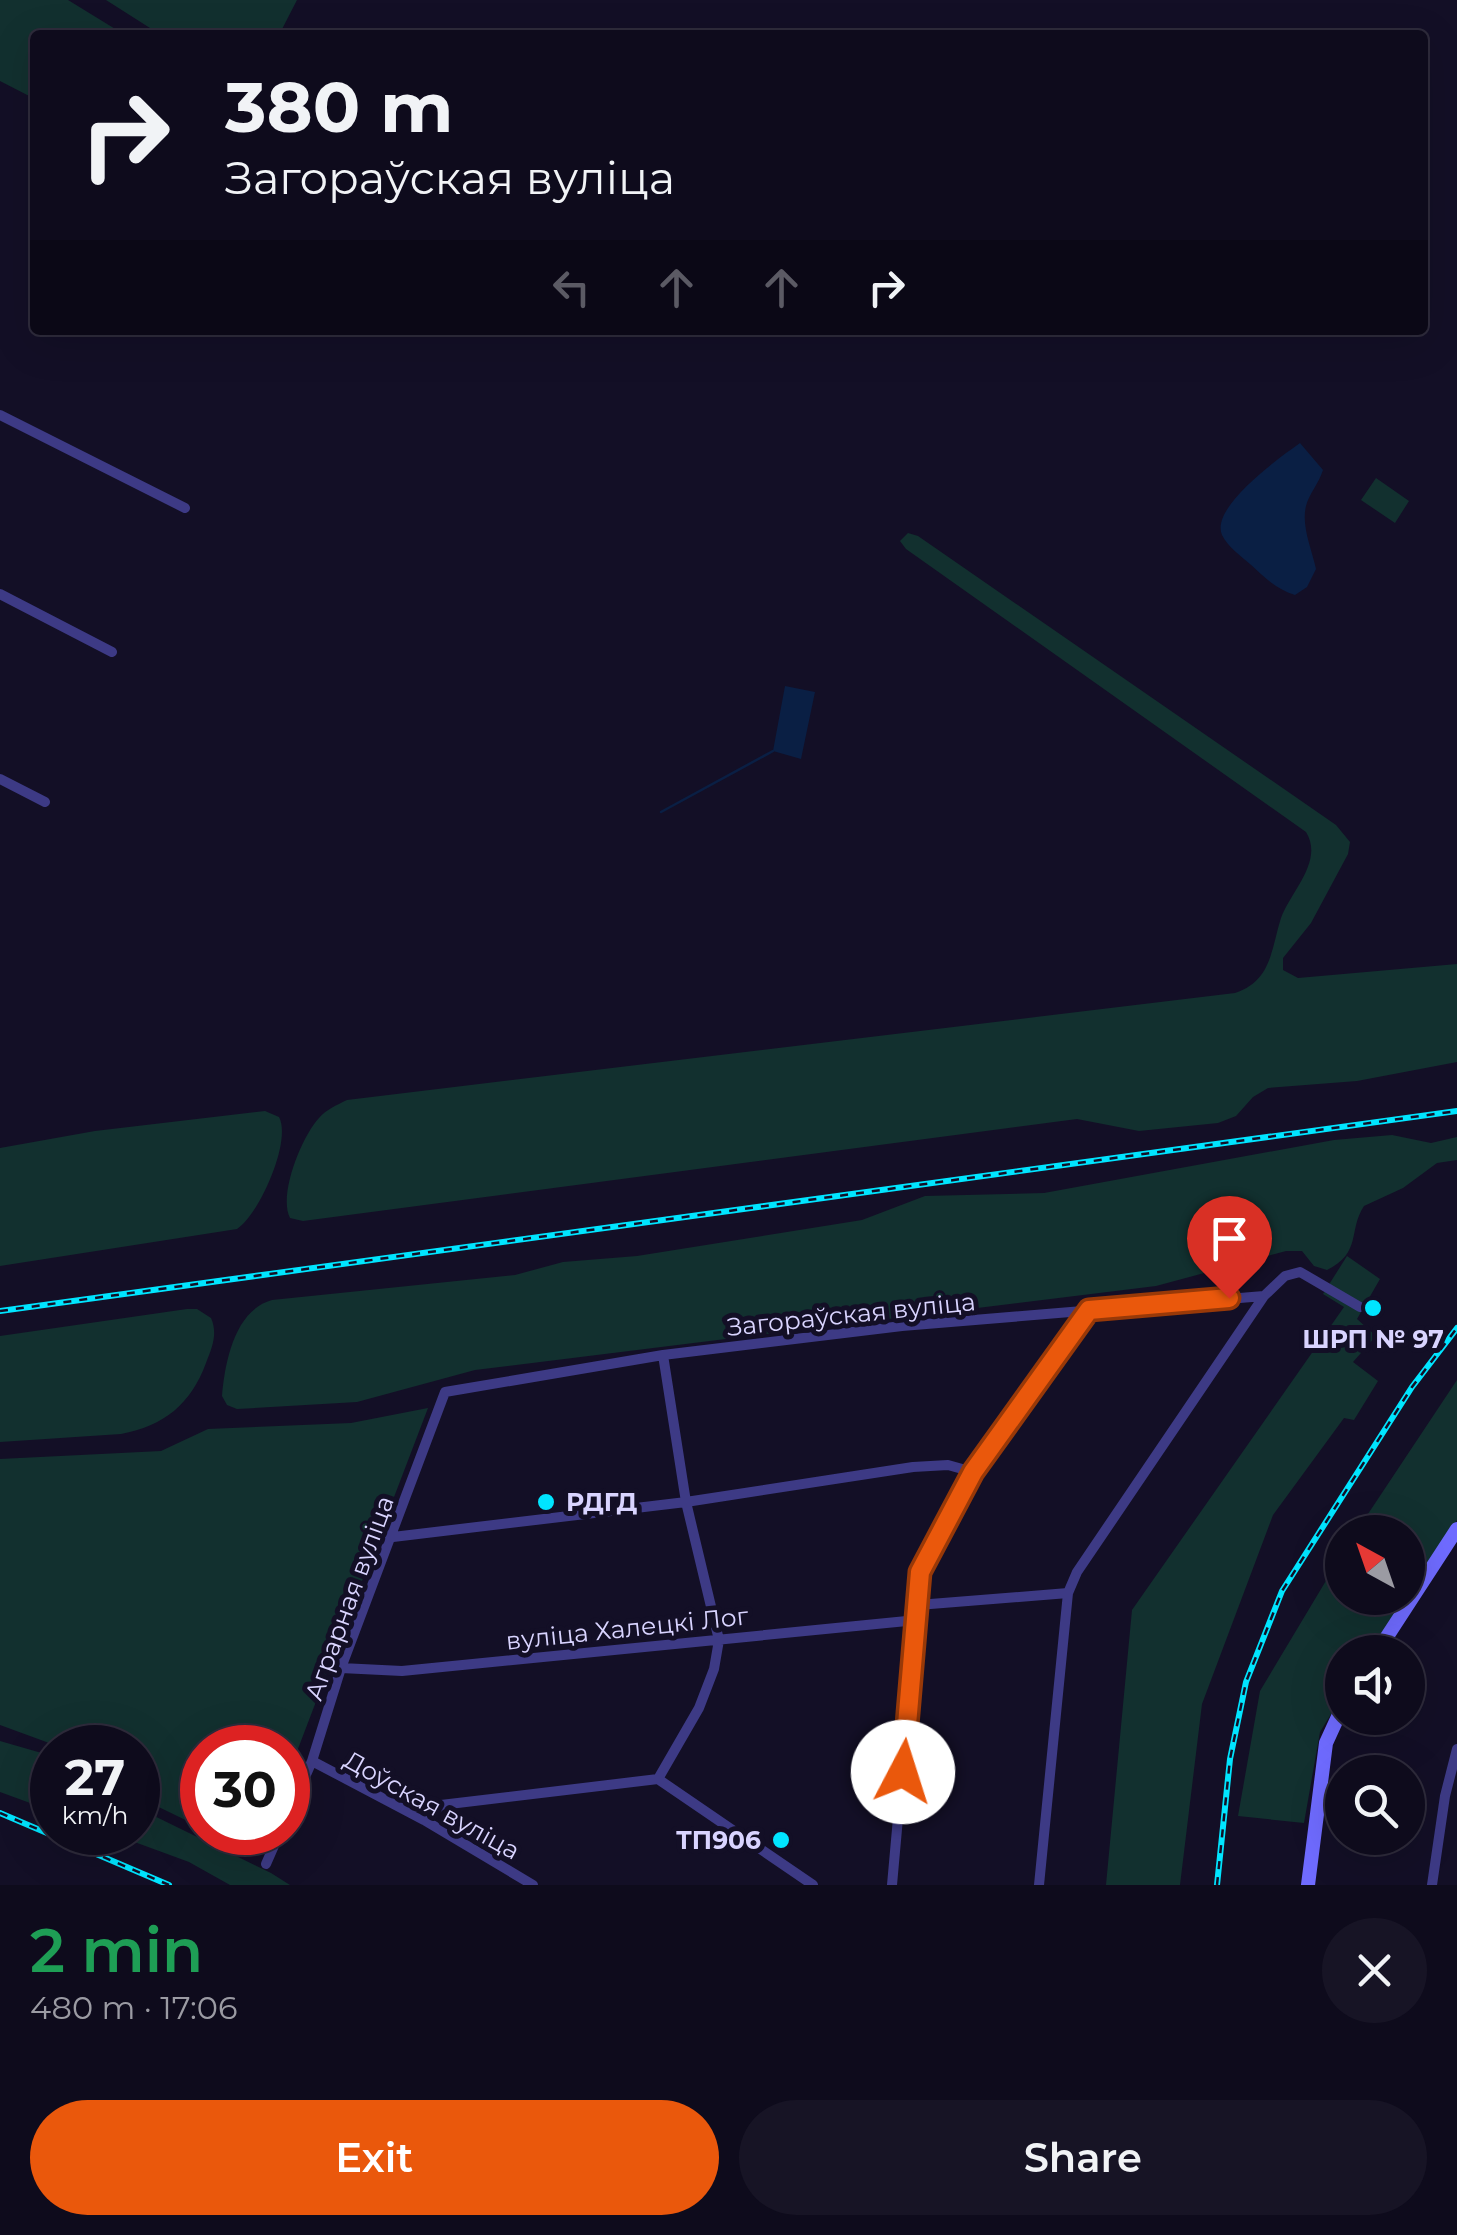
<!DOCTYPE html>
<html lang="en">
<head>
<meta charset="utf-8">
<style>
	:root { --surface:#0e0b1c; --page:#171425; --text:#f1f3f6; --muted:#9b9ba3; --line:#2e2b3b; --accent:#ea580c }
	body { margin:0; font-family:Montserrat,sans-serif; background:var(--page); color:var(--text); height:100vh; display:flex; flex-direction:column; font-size:38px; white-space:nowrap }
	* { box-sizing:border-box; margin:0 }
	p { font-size:32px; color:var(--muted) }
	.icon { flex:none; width:55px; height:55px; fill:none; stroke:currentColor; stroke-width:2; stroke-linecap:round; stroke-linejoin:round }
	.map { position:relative; height:1885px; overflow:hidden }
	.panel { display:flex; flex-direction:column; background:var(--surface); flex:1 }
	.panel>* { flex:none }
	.top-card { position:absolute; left:30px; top:30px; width:1398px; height:305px; border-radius:10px; box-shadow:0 10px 40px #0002,0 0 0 2px var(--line); background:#0e0b1c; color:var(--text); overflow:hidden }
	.needle { width:65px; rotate:320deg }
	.fabs { position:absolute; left:1325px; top:1515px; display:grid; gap:20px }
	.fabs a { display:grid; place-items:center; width:100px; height:100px; border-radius:50%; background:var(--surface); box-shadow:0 10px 40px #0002,0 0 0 2px var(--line); font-size:50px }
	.speed { position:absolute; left:30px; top:1725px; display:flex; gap:20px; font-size:50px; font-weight:700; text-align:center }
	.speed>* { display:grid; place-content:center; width:130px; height:130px; border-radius:50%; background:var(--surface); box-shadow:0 10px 40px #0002,0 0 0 2px var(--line); line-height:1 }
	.speed small { font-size:25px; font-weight:400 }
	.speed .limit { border:15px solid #d22; background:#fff; color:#111 }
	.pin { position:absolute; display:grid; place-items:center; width:85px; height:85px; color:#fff; margin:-102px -42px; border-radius:50% 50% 50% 0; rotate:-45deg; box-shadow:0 0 10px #0007 }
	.pin .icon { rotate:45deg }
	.me { position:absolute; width:110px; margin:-55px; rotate:5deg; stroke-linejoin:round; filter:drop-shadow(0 0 8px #0008) }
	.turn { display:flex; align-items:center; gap:35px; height:210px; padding:0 30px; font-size:45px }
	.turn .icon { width:130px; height:130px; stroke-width:2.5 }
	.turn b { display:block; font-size:70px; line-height:85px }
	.lanes { display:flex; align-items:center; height:95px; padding:0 30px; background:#0003; justify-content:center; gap:50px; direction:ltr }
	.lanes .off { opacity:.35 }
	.round { display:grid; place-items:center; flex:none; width:105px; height:105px; border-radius:52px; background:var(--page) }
	.summary { display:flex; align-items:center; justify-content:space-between; height:170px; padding:0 30px }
	h1 { font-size:60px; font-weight:600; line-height:75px; color:#1e9e55 }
	.primary-button { display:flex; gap:20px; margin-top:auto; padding:20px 30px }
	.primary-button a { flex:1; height:115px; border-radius:60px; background:var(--accent); color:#fff; font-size:40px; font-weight:600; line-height:115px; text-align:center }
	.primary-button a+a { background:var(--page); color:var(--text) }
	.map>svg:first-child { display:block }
	.green { fill:#12302f }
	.water { fill:#0a1f44 }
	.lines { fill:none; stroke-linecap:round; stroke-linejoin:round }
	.stream { stroke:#0a1f44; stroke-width:2.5 }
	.street { stroke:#3d3a85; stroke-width:10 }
	.secondary { stroke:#6f6bff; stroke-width:14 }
	.rail-casing { stroke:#00e5ff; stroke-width:6 }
	.rail { stroke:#130f26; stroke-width:2.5; stroke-dasharray:8; stroke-linecap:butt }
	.route-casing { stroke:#983908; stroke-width:25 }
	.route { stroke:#ea580c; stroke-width:18 }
	.poi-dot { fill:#00e5ff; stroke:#130f26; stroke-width:4 }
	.labels { text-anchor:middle; stroke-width:10; stroke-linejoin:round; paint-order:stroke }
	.street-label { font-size:25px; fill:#d9d4ff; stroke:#130f26 }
	.poi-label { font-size:25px; font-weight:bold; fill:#d9d4ff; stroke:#130f26 }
</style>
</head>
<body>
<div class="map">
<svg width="1457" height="1885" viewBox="0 0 1457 1885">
	<rect width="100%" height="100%" fill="#130f26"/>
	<path class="green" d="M 0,0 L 68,0 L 125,35 L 35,35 L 35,99 L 0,81 Z
		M 106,0 L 297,0 L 279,35 L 161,35 Z
		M 1376,478 L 1409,501 L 1395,523 L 1361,500 Z
		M 908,533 L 918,536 L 1336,825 L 1350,842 L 1348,854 L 1311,923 L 1283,958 L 1283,970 L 1298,978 L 1457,964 L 1457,1062 L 1357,1081 L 1268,1088 L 1253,1097 L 1236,1116 L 1218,1123 L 1139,1131 L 1077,1119 L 303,1221 L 290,1218 C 278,1195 302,1136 319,1118 C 327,1109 337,1105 347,1100 L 1235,993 C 1272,981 1271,949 1281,918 C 1291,891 1324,861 1306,832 L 906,549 L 900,541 Z
		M 265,1111 L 279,1117 C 292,1141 259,1215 237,1229 L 0,1266 L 0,1148 L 95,1131 Z
		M 1392,1135 L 1431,1143 L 1457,1137 L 1457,1160 L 1437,1163 L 1403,1188 L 1364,1206 C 1348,1230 1362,1253 1327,1270 L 1314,1266 L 1302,1251 L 1286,1251 L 1156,1286 L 475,1370 L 357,1402 L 237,1409 L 227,1405 L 222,1396 C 225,1361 235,1310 272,1300 L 515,1275 L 563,1262 L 637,1256 L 862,1220 L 925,1196 L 1044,1193 L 1334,1140 Z
		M 1347,1256 L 1380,1279 L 1357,1319 L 1376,1336 L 1353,1362 L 1378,1381 L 1354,1420 L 1344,1418 L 1273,1515 L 1202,1704 L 1180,1885 L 1106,1885 L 1132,1610 L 1344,1307 L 1323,1294 Z
		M 187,1309 L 197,1309 L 211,1318 C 218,1334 212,1348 206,1363 C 191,1404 164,1426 121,1434 L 0,1442 L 0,1336 Z
		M 1457,1380 L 1457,1520 L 1408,1592 L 1408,1532 L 1356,1532 Z
		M 428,1408 L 288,1775 L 288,1748 L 202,1748 L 202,1828 L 138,1797 L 138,1748 L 60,1747 L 0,1725 L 0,1459 L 161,1451 L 208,1429 L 351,1423 Z
		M 1342,1554 L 1342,1598 L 1404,1598 L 1370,1652 L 1342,1652 L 1342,1696 L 1320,1732 L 1304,1823 L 1238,1816 L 1260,1691 Z
		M 0,1741 L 52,1756 L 52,1811 L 0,1792 Z
		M 138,1808 L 271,1873 L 290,1885 L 230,1885 L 189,1862 L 110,1833 L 138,1832 Z"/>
	<path class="water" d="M 1300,443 L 1323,470 C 1319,483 1309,494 1306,506 C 1301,526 1312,550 1316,569 L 1307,587 L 1295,595 C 1276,589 1264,577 1250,564 C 1241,556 1227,546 1222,535 C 1210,507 1279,458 1300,443 Z
		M 785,686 L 815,692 L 801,759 L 773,751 Z"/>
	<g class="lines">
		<path class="stream" d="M 661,812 L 773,751"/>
		<path class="street" d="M 0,415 L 185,508
			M 0,594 L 112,652
			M 0,779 L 45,802
			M 393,1537 L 686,1502 L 913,1467 L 948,1465 L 973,1472
			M 918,1605 L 1068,1593
			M 341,1668 L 402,1671 L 917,1620
			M 312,1761 L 424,1820 L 533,1885
			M 658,1779 L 699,1708 L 714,1669 L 719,1640 L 686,1502 L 663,1355
			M 288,1816 L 312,1761 L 341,1668 L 445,1392 L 663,1355 L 902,1326 L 1264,1296
			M 424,1820 L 441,1805 L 658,1779 L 813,1885
			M 266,1864 L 280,1832
			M 892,1885 L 920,1572 L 973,1472 L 1089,1309
			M 1039,1885 L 1068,1593 L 1077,1572 L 1264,1296 L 1285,1276 L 1300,1272 L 1360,1307
			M 1432,1885 L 1445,1796 L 1457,1749"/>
		<path class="secondary" d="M 1377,1652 L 1457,1529
			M 1308,1885 L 1326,1743 L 1342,1708"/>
		<defs>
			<path id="rail" d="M 0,1311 L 1457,1111
				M 0,1813 L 169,1885
				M 1217,1885 L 1230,1759 L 1246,1682 L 1282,1591 L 1412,1387 L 1457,1328"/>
		</defs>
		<use href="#rail" class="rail-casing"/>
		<use href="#rail" class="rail"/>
	</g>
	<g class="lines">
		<defs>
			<path id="route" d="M 903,1772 L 920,1572 L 973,1472 L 1089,1310 L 1229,1298"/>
		</defs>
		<use href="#route" class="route-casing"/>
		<use href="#route" class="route"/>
	</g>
	<g class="poi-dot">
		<circle cx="1373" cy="1308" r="10"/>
		<circle cx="546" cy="1502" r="10"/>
		<circle cx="781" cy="1840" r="10"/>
	</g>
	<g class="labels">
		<g class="street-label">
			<text transform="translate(851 1314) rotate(-6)" y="9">Загораўская вуліца</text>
			<text transform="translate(349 1598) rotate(-70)" y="9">Аграрная вуліца</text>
			<text transform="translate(627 1628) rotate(-6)" y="9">вуліца Халецкі Лог</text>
			<text transform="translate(432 1805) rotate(29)" y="9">Доўская вуліца</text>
		</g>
		<g class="poi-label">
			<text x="1373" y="1348">ШРП № 97</text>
			<text x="566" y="1511" text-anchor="start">РДГД</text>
			<text x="761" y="1849" text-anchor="end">ТП906</text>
		</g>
	</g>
</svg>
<div class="fabs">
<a><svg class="needle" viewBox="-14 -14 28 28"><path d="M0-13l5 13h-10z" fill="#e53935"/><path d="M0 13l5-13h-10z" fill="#9b9ba3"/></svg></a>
<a><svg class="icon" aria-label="sound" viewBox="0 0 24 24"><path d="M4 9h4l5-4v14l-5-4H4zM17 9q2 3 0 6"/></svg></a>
<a><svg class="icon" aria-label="search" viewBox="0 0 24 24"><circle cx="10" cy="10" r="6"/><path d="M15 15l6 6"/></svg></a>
</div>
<div class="speed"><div>27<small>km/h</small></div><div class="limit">30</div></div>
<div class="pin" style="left:1229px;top:1298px;background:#d93025"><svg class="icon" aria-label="arrive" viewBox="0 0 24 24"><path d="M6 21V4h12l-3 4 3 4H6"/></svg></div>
<svg class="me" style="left:903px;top:1772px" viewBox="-20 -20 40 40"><circle r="19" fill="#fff"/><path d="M0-13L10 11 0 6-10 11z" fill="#ea580c"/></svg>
<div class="top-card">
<div class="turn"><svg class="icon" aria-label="right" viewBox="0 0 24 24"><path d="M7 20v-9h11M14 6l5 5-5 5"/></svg><div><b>380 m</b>Загораўская вуліца</div></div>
<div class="lanes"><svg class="icon off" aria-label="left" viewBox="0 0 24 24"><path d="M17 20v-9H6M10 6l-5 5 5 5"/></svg><svg class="icon off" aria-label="ahead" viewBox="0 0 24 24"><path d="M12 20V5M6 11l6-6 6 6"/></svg><svg class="icon off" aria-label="ahead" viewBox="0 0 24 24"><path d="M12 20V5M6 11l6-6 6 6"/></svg><svg class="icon" aria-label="right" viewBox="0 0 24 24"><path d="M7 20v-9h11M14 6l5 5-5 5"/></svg></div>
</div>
</div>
<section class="panel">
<div class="summary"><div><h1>2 min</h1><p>480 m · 17:06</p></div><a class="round"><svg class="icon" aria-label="close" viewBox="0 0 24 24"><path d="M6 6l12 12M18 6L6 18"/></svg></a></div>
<div class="primary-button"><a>Exit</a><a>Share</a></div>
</section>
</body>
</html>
